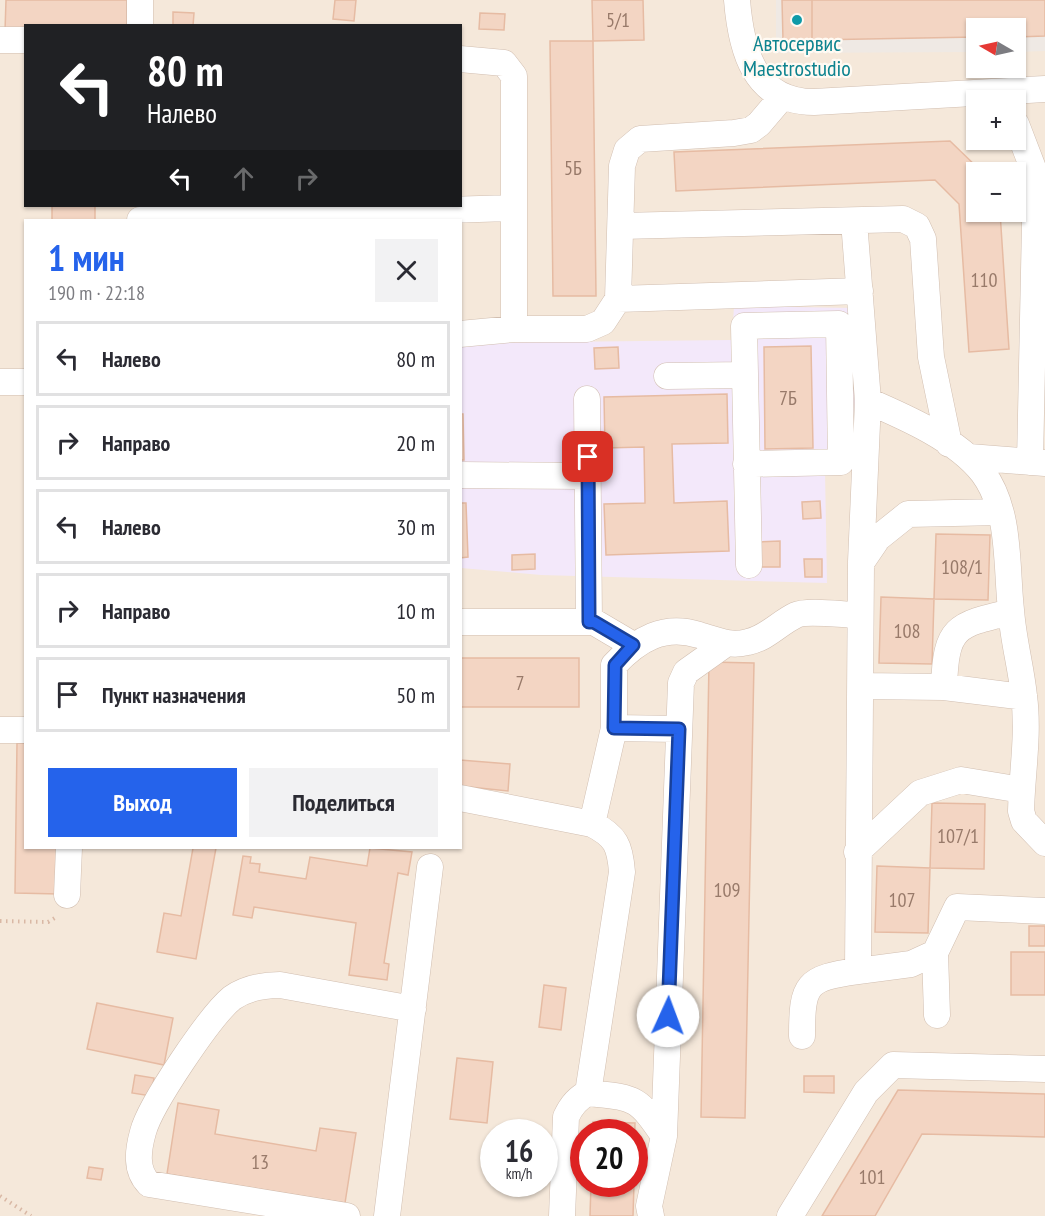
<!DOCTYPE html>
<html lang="ru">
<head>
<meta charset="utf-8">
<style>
	:root { --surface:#fff; --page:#f2f2f3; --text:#2b2b33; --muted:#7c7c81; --line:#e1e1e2; --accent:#2563eb }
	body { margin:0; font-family:"PT Sans Narrow",sans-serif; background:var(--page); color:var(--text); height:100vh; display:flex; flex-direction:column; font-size:22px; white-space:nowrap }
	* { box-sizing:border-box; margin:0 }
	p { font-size:20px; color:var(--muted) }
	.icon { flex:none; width:33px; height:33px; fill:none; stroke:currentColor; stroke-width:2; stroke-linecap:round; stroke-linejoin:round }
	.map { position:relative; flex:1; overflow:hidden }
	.details { position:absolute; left:24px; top:219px; width:438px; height:630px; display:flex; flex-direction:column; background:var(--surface); border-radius:0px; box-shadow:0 2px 4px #0004 }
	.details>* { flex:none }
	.guide { position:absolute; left:24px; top:24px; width:438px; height:183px; border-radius:0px; box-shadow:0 2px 4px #0004; background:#202124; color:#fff; overflow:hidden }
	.needle { width:39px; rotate:279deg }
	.tools { position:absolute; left:966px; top:18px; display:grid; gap:12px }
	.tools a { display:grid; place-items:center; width:60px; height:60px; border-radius:0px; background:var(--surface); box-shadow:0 2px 4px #0004; font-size:30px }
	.speed { position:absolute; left:480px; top:1119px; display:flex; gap:12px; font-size:30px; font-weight:700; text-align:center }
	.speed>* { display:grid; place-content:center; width:78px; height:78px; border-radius:50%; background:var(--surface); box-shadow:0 2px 4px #0004; line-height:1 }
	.speed small { font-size:15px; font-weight:400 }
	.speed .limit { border:9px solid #d22; background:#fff; color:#111 }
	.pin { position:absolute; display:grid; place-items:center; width:51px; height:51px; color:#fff; margin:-26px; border-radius:12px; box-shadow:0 3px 9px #0006 }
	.me { position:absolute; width:66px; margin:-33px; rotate:2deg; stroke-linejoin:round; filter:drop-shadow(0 0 4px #0008) }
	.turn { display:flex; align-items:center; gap:21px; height:126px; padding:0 24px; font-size:27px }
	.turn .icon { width:78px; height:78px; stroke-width:2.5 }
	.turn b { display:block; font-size:42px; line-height:51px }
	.lanes { display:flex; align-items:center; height:57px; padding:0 24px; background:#0003; justify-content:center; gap:30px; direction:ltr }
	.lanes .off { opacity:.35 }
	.round { display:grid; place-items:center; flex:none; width:63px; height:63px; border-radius:0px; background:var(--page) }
	.summary { display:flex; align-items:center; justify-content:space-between; height:102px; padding:0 24px }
	h1 { font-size:36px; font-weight:600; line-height:45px; color:var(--accent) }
	.action { display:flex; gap:12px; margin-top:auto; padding:12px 24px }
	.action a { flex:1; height:69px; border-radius:0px; background:var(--accent); color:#fff; font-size:24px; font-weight:600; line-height:69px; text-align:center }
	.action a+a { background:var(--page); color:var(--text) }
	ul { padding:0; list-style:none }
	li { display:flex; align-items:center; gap:18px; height:75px; margin:0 12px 9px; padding:0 12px; border:3px solid var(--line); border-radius:0px }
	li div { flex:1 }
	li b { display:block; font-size:22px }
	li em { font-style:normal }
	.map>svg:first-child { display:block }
	.residential { fill:#f5e8da; fill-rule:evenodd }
	.industrial { fill:#efe9e4 }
	.education { fill:#f3e8fa }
	.building { fill:#f3d5c3; stroke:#e6bba3; stroke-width:1.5 }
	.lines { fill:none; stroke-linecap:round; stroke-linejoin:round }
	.minor-casing { stroke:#d1beb0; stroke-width:27 }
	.path { stroke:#d9b8a5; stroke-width:4; stroke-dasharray:1.5 4.5; stroke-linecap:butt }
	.minor { stroke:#fff; stroke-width:26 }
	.route-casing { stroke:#184099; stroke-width:15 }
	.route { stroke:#2563eb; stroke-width:10 }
	.culture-dot { fill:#0f9aa8; stroke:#fffaf3; stroke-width:2 }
	.labels { text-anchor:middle; stroke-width:4.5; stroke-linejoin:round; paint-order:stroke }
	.number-label { font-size:20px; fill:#987a6a }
	.culture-label { font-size:22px; fill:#0d838f; stroke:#fffaf3 }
</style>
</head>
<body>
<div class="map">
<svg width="1045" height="1216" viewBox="0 0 1045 1216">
	<rect width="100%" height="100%" fill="#fdf6ec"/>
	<path class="residential" d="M 0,0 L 1045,0 L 1045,1216 L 0,1216 ZM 26,26 L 460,26 L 460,206 L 26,206 ZM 976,28 L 1016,28 L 1016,68 L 976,68 ZM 976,100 L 1016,100 L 1016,140 L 976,140 ZM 976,172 L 1016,172 L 1016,212 L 976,212 ZM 26,220 L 460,220 L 460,848 L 26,848 ZM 494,1132 L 544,1132 L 544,1184 L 494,1184 ZM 584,1132 L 634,1132 L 634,1184 L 584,1184 Z"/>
	<path class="industrial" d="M 776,0 L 1045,0 L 1045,51 L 1016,52 L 1016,28 L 976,28 L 976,52 L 776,53 Z"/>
	<path class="education" d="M 734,306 L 854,308 L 857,470 L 825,471 L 827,583 L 541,575 L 461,568 L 460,343 L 732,340 Z"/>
	<path class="building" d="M 6,0 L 127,0 L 127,26 L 26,26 L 26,31 L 5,31 Z
		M 335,0 L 356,0 L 354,21 L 333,19 Z
		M 592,0 L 643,0 L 644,40 L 593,41 Z
		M 782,0 L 812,0 L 812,40 L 783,40 Z
		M 812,0 L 1045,0 L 1045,36 L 1016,37 L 1016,28 L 976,28 L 976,37 L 812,40 Z
		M 173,12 L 194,13 L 193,26 L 173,26 Z
		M 480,13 L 505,14 L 504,30 L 479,29 Z
		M 550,41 L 593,41 L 596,296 L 553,296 Z
		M 950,141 L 982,172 L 976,172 L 976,212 L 1000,212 L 1009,349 L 969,352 L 959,204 L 935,180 L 676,191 L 674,152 Z
		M 52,206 L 95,206 L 95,220 L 52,220 Z
		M 811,346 L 813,448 L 765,449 L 764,347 Z
		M 618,347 L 619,368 L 595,369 L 594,348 Z
		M 727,394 L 728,443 L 672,444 L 674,503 L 727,501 L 729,551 L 606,555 L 604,504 L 645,503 L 644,447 L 605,448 L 604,397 Z
		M 460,414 L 463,414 L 464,460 L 460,460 Z
		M 820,501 L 821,518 L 803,519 L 802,502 Z
		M 460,503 L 466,503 L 468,557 L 460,558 Z
		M 936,534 L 990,535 L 988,600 L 934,599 Z
		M 780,541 L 780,567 L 760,567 L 759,542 Z
		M 535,554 L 535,569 L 512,570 L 512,555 Z
		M 804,559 L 822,559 L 822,577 L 805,577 Z
		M 881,597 L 934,599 L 932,664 L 879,663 Z
		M 460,658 L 579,658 L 579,707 L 460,707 Z
		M 709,662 L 754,663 L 745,1118 L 701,1117 Z
		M 17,743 L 26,743 L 26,848 L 60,848 L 59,894 L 15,893 Z
		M 460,760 L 510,764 L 508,791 L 460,786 Z
		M 932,803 L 985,804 L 984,869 L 930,868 Z
		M 193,848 L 216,848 L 196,959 L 157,952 L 164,913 L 181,916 Z
		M 370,848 L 412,852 L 408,875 L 398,873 L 384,963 L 389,964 L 387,980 L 349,975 L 356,923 L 254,907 L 252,918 L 233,915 L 243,856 L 251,857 L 250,863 L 260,864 L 259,872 L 306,879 L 310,857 L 367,866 Z
		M 877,866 L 930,868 L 928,933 L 875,932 Z
		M 1029,926 L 1045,926 L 1045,946 L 1029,946 Z
		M 1011,952 L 1045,952 L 1045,995 L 1011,995 Z
		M 544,985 L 566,988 L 561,1030 L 539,1027 Z
		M 97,1003 L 173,1018 L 164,1065 L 87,1049 Z
		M 457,1058 L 493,1062 L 487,1123 L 450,1119 Z
		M 135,1075 L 154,1078 L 151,1096 L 132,1093 Z
		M 804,1076 L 834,1076 L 834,1093 L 804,1092 Z
		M 898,1090 L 1045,1094 L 1045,1137 L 922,1134 L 875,1216 L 822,1216 Z
		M 178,1103 L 219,1110 L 215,1134 L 316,1151 L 320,1128 L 356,1133 L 345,1203 L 167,1174 Z
		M 593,1122 L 635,1123 L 634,1162 L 634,1132 L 592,1132 Z
		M 89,1167 L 103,1169 L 101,1180 L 87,1178 Z
		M 591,1184 L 634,1184 L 633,1216 L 590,1216 Z"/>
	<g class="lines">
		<defs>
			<path id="minor" d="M 737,0 C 741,50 754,102 814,102 L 1045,89
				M 140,26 L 140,0
				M 0,40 L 26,40
				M 460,59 L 504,63 L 514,76 L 514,329
				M 1016,124 L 1036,176 L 1030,462
				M 140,220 L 513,208
				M 854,221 L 868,401 L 861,562
				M 621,226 L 903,219 L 917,226 L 923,239 L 931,357 L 949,444
				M 618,299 L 860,291
				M 460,334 L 514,329 L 587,329 L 603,322 L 618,299 L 622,166 L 627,150 L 640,139 L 734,133 L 751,130 L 759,124 L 782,97
				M 667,376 L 745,375
				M 0,382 L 26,382
				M 587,399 L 589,622
				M 868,401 C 905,417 958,440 983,473 C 1011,511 1006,565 1011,610 C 1013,639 1021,667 1024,696 C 1029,734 1022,773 1021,811 L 1024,821 L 1045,843
				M 969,457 L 1045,463
				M 746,464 L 841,462 L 839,324 L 744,326 L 749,565
				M 460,475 L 588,476
				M 460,622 L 594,622 L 633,645
				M 861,686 L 944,687 L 1024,697
				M 944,687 C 946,627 955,625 1011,612
				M 614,728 L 679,729
				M 0,730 L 26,730
				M 460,798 L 592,824 L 614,728 L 614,665 C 638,639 664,624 699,635 C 717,640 729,647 748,642 C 767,638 779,623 796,615 C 807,610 846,615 860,615
				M 857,852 L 920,793 L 961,780 L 1022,790
				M 67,895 L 69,848
				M 935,953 L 937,1015
				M 858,971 L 911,964 L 935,953 L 957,907 L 1045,911
				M 802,1036 C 802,984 806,978 858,971 L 861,563 L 878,538 L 908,514 L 1000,512
				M 588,1093 L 622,872 C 620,846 616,836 592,824
				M 347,1216 L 149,1184 C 135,1170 138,1150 143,1132 C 150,1105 210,1016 232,998 C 246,988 264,985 280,985 L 413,1009
				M 387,1216 L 430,867
				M 562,1216 L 566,1117 C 571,1106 577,1098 588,1093 C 635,1098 637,1096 664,1136
				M 651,1216 L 649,1206 L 664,1136 L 681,683 L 686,672 L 724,645
				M 790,1216 L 866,1092 L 893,1065 L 1045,1069"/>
		</defs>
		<use href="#minor" class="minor-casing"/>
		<path class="path" d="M 0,921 L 48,922 L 58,916
			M 0,1196 L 31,1216"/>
		<use href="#minor" class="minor"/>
	</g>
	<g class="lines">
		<defs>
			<path id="route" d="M 588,457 L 589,622 L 594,622 L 633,645 L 615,665 L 614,728 L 679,729 L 668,1016"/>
		</defs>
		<use href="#route" class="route-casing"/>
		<use href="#route" class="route"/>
	</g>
	<circle class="culture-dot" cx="797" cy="20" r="6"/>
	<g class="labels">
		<g class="number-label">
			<text x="618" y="27">5/1</text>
			<text x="573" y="175">5Б</text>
			<text x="984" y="287">110</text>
			<text x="788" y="405">7Б</text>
			<text x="962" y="574">108/1</text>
			<text x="907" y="638">108</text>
			<text x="520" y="690">7</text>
			<text x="958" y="843">107/1</text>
			<text x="727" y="897">109</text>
			<text x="902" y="907">107</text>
			<text x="260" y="1169">13</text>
			<text x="872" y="1184">101</text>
		</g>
		<g class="culture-label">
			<text x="797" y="51">Автосервис<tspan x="797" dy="25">Maestrostudio</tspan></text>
		</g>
	</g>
</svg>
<div class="tools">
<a><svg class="needle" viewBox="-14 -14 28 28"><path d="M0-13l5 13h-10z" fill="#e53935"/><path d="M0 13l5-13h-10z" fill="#7c7c81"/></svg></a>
<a>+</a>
<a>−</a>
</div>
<div class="speed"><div>16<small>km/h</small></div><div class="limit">20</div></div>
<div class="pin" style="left:588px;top:457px;background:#d93025"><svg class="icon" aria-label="arrive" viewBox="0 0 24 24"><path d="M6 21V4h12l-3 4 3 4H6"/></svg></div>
<svg class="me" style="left:668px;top:1016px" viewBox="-20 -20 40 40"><circle r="19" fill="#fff"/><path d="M0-13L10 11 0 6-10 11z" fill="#2563eb"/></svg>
<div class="guide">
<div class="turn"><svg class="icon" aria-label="left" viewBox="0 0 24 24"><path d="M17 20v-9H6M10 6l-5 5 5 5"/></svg><div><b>80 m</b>Налево</div></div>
<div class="lanes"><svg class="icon" aria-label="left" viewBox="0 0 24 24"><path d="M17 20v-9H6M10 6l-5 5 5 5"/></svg><svg class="icon off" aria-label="ahead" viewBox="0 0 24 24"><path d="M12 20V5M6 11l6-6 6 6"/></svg><svg class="icon off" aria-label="right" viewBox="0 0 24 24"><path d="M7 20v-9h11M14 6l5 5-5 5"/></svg></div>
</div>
<section class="details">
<div class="summary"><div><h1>1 мин</h1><p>190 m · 22:18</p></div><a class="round"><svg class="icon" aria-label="close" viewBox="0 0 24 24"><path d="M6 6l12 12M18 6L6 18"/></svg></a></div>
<ul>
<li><svg class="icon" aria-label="left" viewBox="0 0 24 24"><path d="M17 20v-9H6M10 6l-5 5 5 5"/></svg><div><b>Налево</b></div><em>80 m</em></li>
<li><svg class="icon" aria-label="right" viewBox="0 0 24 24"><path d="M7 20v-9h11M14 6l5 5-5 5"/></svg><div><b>Направо</b></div><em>20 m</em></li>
<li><svg class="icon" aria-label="left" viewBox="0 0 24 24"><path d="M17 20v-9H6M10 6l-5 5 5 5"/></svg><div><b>Налево</b></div><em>30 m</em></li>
<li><svg class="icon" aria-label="right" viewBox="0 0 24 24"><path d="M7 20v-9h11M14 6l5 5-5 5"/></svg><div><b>Направо</b></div><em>10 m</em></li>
<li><svg class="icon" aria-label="arrive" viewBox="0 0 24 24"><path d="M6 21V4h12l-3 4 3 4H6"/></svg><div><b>Пункт назначения</b></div><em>50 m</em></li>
</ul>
<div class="action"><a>Выход</a><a>Поделиться</a></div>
</section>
</div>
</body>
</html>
